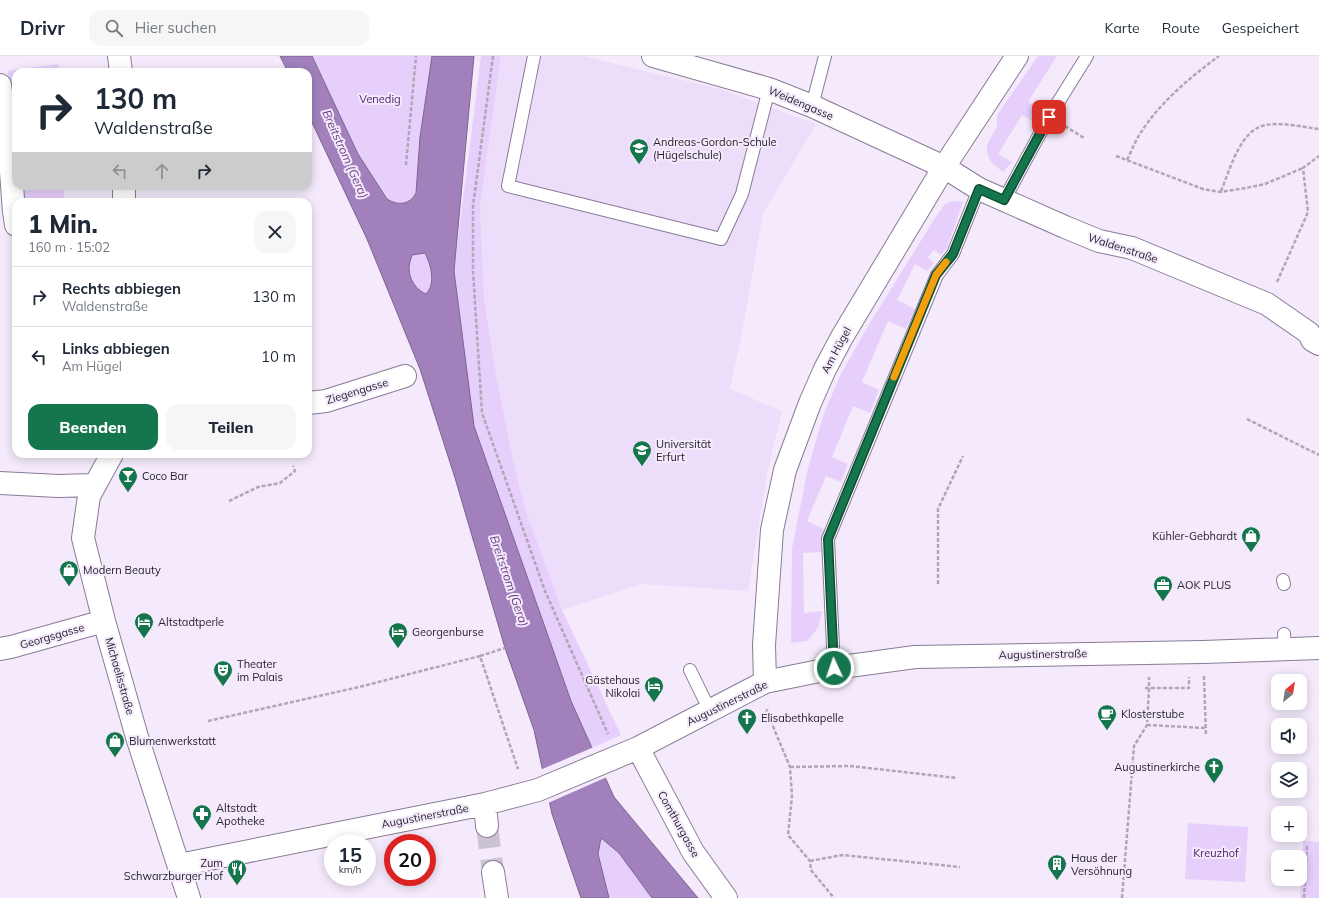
<!DOCTYPE html>
<html lang="de">
<head>
<meta charset="utf-8">
<style>
	:root { --surface:#fff; --page:#f6f6f7; --text:#1f2937; --muted:#747a83; --line:#e0e1e3; --accent:#15764d }
	body { margin:0; font-family:Mulish,sans-serif; background:var(--page); color:var(--text); height:100vh; display:flex; flex-direction:column; font-size:15px; white-space:nowrap }
	* { box-sizing:border-box; margin:0 }
	p { font-size:13px; color:var(--muted) }
	.icon { flex:none; width:22px; height:22px; fill:none; stroke:currentColor; stroke-width:2; stroke-linecap:round; stroke-linejoin:round }
	.map { position:relative; flex:1; overflow:hidden }
	.details { position:absolute; left:12px; top:142px; width:300px; height:260px; display:flex; flex-direction:column; background:var(--surface); border-radius:12px; box-shadow:0 2px 10px #0003 }
	.details>* { flex:none }
	.banner { position:absolute; left:12px; top:12px; width:300px; height:122px; border-radius:12px; box-shadow:0 2px 10px #0003; background:#fff; color:var(--text); overflow:hidden }
	.needle { width:26px; rotate:30deg }
	.buttons { position:absolute; left:1271px; top:618px; display:grid; gap:8px }
	.buttons a { display:grid; place-items:center; width:36px; height:36px; border-radius:8px; background:var(--surface); box-shadow:0 2px 10px #0003; font-size:20px }
	.speed { position:absolute; left:324px; top:778px; display:flex; gap:8px; font-size:20px; font-weight:700; text-align:center }
	.speed>* { display:grid; place-content:center; width:52px; height:52px; border-radius:50%; background:var(--surface); box-shadow:0 2px 10px #0003; line-height:1 }
	.speed small { font-size:10px; font-weight:400 }
	.speed .limit { border:6px solid #d22; background:#fff; color:#111 }
	.pin { position:absolute; display:grid; place-items:center; width:34px; height:34px; color:#fff; margin:-17px; border-radius:8px; box-shadow:0 2px 6px #0006 }
	.me { position:absolute; width:44px; margin:-22px; rotate:357deg; stroke-linejoin:round; filter:drop-shadow(0 0 3px #0008) }
	.turn { display:flex; align-items:center; gap:14px; height:84px; padding:0 16px; font-size:18px }
	.turn .icon { width:52px; height:52px; stroke-width:2.5 }
	.turn b { display:block; font-size:28px; line-height:34px }
	.lanes { display:flex; align-items:center; height:38px; padding:0 16px; background:#0003; justify-content:center; gap:20px; direction:ltr }
	.lanes .off { opacity:.35 }
	.round { display:grid; place-items:center; flex:none; width:42px; height:42px; border-radius:12px; background:var(--page) }
	.summary { display:flex; align-items:center; justify-content:space-between; height:68px; padding:0 16px }
	h1 { font-size:24px; font-weight:800; line-height:30px }
	.button { display:flex; gap:8px; margin-top:auto; padding:8px 16px }
	.button a { flex:1; height:46px; border-radius:12px; background:var(--accent); color:#fff; font-size:16px; font-weight:800; line-height:46px; text-align:center }
	.button a+a { background:var(--page); color:var(--text) }
	ul { padding:0; list-style:none }
	li { display:flex; align-items:center; gap:12px; height:60px; padding:0 16px; border-top:1px solid var(--line) }
	li div { flex:1 }
	li b { display:block; font-size:15px }
	li em { font-style:normal }
	header { display:flex; align-items:center; gap:24px; box-sizing:border-box; height:56px; padding:0 20px; background:var(--surface); border-bottom:1px solid var(--line) }
	header strong { font-size:19px }
	nav { display:flex; gap:22px; margin-inline-start:auto; font-size:14px }
	.search { width:280px; height:36px; background:var(--page); display:flex; align-items:center; gap:10px; box-sizing:border-box; padding:0 14px; border-radius:12px; color:var(--muted); font-size:15px }
	.map>svg:first-child { display:block }
	.built { fill:#ecddfa }
	.green { fill:#e7cffc }
	.water { fill:#a180bc; stroke:#7c6491; fill-rule:evenodd }
	.pier { fill:#f4eafc }
	.lines { fill:none; stroke-linecap:round; stroke-linejoin:round }
	.street-tunnel { stroke:#cbc2d2; stroke-width:22; stroke-dasharray:22 11; stroke-linecap:butt }
	.lane-casing { stroke:#897b96; stroke-width:14 }
	.street-casing { stroke:#897b96; stroke-width:24 }
	.path { stroke:#afa6b6; stroke-width:2.5; stroke-dasharray:4 2; stroke-linecap:butt }
	.lane { stroke:#fff; stroke-width:12 }
	.street { stroke:#fff; stroke-width:22 }
	.route-casing { stroke:#0e4d32; stroke-width:10 }
	.route { stroke:#15764d; stroke-width:7 }
	.slow { stroke:#f59e0b; stroke-width:7 }
	.labels { text-anchor:middle; stroke-width:4; stroke-linejoin:round; paint-order:stroke }
	.park-label { font-size:11px; fill:#4d216a; stroke:#f4eafc }
	.street-label { font-size:11px; fill:#27222c; stroke:#f4eafc }
	.poi-label { font-size:11px; fill:#27222c; stroke:#f4eafc; text-anchor:start }
	.water-label { font-size:12px; font-style:italic; fill:#6a3f89; stroke:#f4eafc }
</style>
</head>
<body>
<header>
<strong>Drivr</strong>
<div class="search"><svg class="icon" aria-label="search" viewBox="0 0 24 24"><circle cx="10" cy="10" r="6"/><path d="M15 15l6 6"/></svg>Hier suchen</div>
<nav><a>Karte</a><a>Route</a><a>Gespeichert</a></nav>
</header>
<div class="map">
<svg width="1319" height="842" viewBox="0 0 1319 842">
	<rect width="100%" height="100%" fill="#f4eafc"/>
	<path class="built" d="M 501,0 L 583,0 L 723,34 L 816,68 L 763,158 L 742,277 L 730,333 L 782,355 L 767,418 L 748,535 L 641,528 L 562,554 L 525,453 L 513,404 L 495,314 L 484,242 L 480,150 Z"/>
	<path class="green" d="M 312,0 L 432,0 L 420,81 L 416,137 C 410,149 398,150 387,143 L 358,98 Z
		M 481,0 L 501,0 L 480,150 L 484,242 L 495,314 L 513,404 L 525,453 L 562,554 L 621,679 L 592,692 L 571,645 L 474,370 L 454,215 Z
		M 1038,0 L 1057,0 L 1028,46 L 1041,55 L 1034,66 L 1022,59 L 998,98 L 1012,106 L 1003,116 L 991,106 L 987,97 L 987,89 L 997,70 L 997,59 Z
		M 58,8 L 60,16 L 16,16 L 16,49 L 7,15 Z
		M 23,130 L 64,130 L 64,146 L 26,146 Z
		M 954,145 L 963,146 L 947,192 L 941,199 L 934,194 L 928,201 L 934,207 L 927,215 L 915,208 L 897,244 L 915,253 L 906,273 L 888,265 L 862,326 L 879,334 L 870,357 L 853,350 L 832,401 L 848,408 L 841,426 L 826,420 L 807,465 L 825,474 L 822,482 L 822,496 L 803,497 L 804,557 L 822,555 L 818,572 L 807,585 L 791,587 L 792,492 L 808,412 L 824,357 L 840,320 L 868,270 L 935,162 L 945,148 Z
		M 425,197 C 431,209 436,227 426,238 C 416,234 409,223 409,212 C 409,208 411,203 412,199 Z
		M 1188,767 L 1248,771 L 1245,826 L 1185,823 Z
		M 600,782 L 619,797 L 652,842 L 609,842 L 598,798 Z
		M 1303,785 L 1319,786 L 1319,842 L 1300,842 Z"/>
	<path class="water" d="M 280,0 L 312,0 L 358,98 L 387,143 C 398,150 410,149 416,137 L 420,81 L 432,0 L 474,0 L 454,215 L 474,370 L 571,645 L 614,741 L 698,842 L 652,842 L 619,797 L 601,782 L 598,798 L 609,842 L 581,842 L 552,758 L 534,674 L 505,592 L 455,422 L 420,313 L 367,183 L 308,58 L 308,16 L 288,16 ZM 425,197 C 431,209 436,228 426,238 C 416,234 409,223 409,212 C 409,208 411,203 412,199 Z"/>
	<path class="pier" d="M 594,691 L 607,721 L 548,747 L 540,714 Z"/>
	<g class="lines">
		<path class="street-tunnel" d="M 487,770 L 493,816"/>
		<defs>
			<path id="lane" d="M 534,0 L 508,130 L 721,183 L 742,138 L 769,33
				M 812,50 L 825,0
				M 1004,144 L 1049,61 L 1087,0
				M 1283,524 L 1284,528
				M 1284,578 L 1285,593
				M 834,612 L 828,483 L 937,219 L 953,198 L 979,133
				M 690,614 L 710,655"/>
			<path id="street" d="M 119,0 L 121,16
				M 653,0 L 769,33 L 812,50 L 944,111 L 979,133 L 1065,171 L 1099,185 L 1132,192 L 1267,248 L 1309,277 L 1312,284 L 1319,288
				M 0,29 L 10,102 L 14,156 L 16,169
				M 124,146 L 124,130
				M 308,347 L 326,345 L 405,320
				M 112,398 L 89,440 L 83,482 L 104,565 L 137,681 L 189,842
				M 0,427 L 58,430 L 95,429
				M 0,593 L 11,591 L 104,565
				M 765,626 L 764,589 L 772,474 L 785,414 L 810,347 L 825,313 L 842,281 L 944,111 L 1017,0
				M 638,692 L 693,796 L 726,842
				M 485,748 L 487,770
				M 179,809 L 485,748 L 538,734 L 638,692 L 765,626 L 834,612 L 915,601 L 1203,596 L 1319,592
				M 493,816 L 497,842"/>
		</defs>
		<use href="#lane" class="lane-casing"/>
		<use href="#street" class="street-casing"/>
		<path class="path" d="M 493,0 L 473,150 L 473,215 L 482,357 L 545,535 L 608,678
			M 1065,70 L 1084,82
			M 1116,100 L 1203,133 L 1220,136 L 1246,132 L 1265,128 L 1303,112
			M 1127,104 C 1131,96 1134,88 1138,81 C 1158,48 1188,23 1219,0
			M 406,109 L 416,0
			M 1221,135 C 1230,114 1240,73 1266,69 C 1283,66 1302,71 1319,73
			M 1277,226 L 1308,156 L 1303,112 L 1319,100
			M 1247,363 L 1319,399
			M 229,445 L 258,431 L 280,427 L 295,415 L 293,410
			M 938,528 L 938,453 L 963,400
			M 480,600 L 505,592
			M 1204,620 L 1206,680
			M 1145,632 L 1149,632 L 1149,621
			M 767,653 L 767,656 L 790,711 L 792,740 L 788,779 L 810,805 L 811,814 L 834,842
			M 208,665 L 359,631 L 480,600 L 518,713
			M 1147,669 L 1206,672
			M 790,711 L 850,710 L 957,722
			M 810,805 L 842,799 L 960,811
			M 1122,842 L 1134,690 L 1147,669 L 1149,632 L 1189,632 L 1189,621
			M 1304,842 L 1307,790"/>
		<use href="#lane" class="lane"/>
		<use href="#street" class="street"/>
	</g>
	<g class="lines">
		<defs>
			<path id="route" d="M 834,612 L 828,483 L 936,219 L 953,198 L 979,133 L 1004,144 L 1049,61"/>
		</defs>
		<use href="#route" class="route-casing"/>
		<use href="#route" class="route"/>
		<path class="slow" d="M 894,321 L 936,219 L 946,206"/>
	</g>
	<defs>
		<symbol id="school-pin" viewBox="-11 -11 22 30"><path d="M0 17L-7.5 6A9.5 9.5 0 1 1 7.5 6Z" fill="#15764d" stroke="#f4eafc"/><path d="M0-5L7-2L0 1L-7-2ZM-4 1L0 2.5L4 1V4Q0 6-4 4Z" fill="#fff"/></symbol>
		<symbol id="university-pin" viewBox="-11 -11 22 30"><path d="M0 17L-7.5 6A9.5 9.5 0 1 1 7.5 6Z" fill="#15764d" stroke="#f4eafc"/><path d="M0-5L7-2L0 1L-7-2ZM-4 1L0 2.5L4 1V4Q0 6-4 4Z" fill="#fff"/></symbol>
		<symbol id="bar-pin" viewBox="-11 -11 22 30"><path d="M0 17L-7.5 6A9.5 9.5 0 1 1 7.5 6Z" fill="#15764d" stroke="#f4eafc"/><path d="M-6-5H6L.8 .8V4.5H3.5V6h-7V4.5H-.8V.8Z" fill="#fff"/></symbol>
		<symbol id="shop-pin" viewBox="-11 -11 22 30"><path d="M0 17L-7.5 6A9.5 9.5 0 1 1 7.5 6Z" fill="#15764d" stroke="#f4eafc"/><path d="M-5-2.5h2.3a2.7 3.5 0 0 1 5.4 0H5L5.5 6h-11ZM-1.5-2.5h3a1.5 2.3 0 0 0-3 0Z" fill="#fff"/></symbol>
		<symbol id="office-pin" viewBox="-11 -11 22 30"><path d="M0 17L-7.5 6A9.5 9.5 0 1 1 7.5 6Z" fill="#15764d" stroke="#f4eafc"/><path d="M-6-3h4V-5.5h4V-3h4V5H-6ZM-1-4.5V-3h2v-1.5ZM-6 0V1H6V0Z" fill="#fff"/></symbol>
		<symbol id="hotel-pin" viewBox="-11 -11 22 30"><path d="M0 17L-7.5 6A9.5 9.5 0 1 1 7.5 6Z" fill="#15764d" stroke="#f4eafc"/><path d="M-6-4.5h1.5V1H6V5H4.5V3h-9V5H-6ZM-4 0a1.8 1.8 0 1 1 3.6 0ZM.5 0V-2.5h3Q6-2.5 6 0Z" fill="#fff"/></symbol>
		<symbol id="theatre-pin" viewBox="-11 -11 22 30"><path d="M0 17L-7.5 6A9.5 9.5 0 1 1 7.5 6Z" fill="#15764d" stroke="#f4eafc"/><path d="M-5-5.5Q0-4 5-5.5V0Q5 5 0 6Q-5 5-5 0ZM-3.3-2.5H-1v1.5H-3.3ZM1-2.5H3.3v1.5H1ZM-2.8 1Q0 5.5 2.8 1Z" fill="#fff"/></symbol>
		<symbol id="cafe-pin" viewBox="-11 -11 22 30"><path d="M0 17L-7.5 6A9.5 9.5 0 1 1 7.5 6Z" fill="#15764d" stroke="#f4eafc"/><path d="M-5.5-4.5H6V0H3Q3 3.5 0 3.5H-2.5Q-5.5 3.5-5.5 0ZM3-3.2v2h1.7v-2ZM-6 4.5H4V6H-6Z" fill="#fff"/></symbol>
		<symbol id="church-pin" viewBox="-11 -11 22 30"><path d="M0 17L-7.5 6A9.5 9.5 0 1 1 7.5 6Z" fill="#15764d" stroke="#f4eafc"/><path d="M-1.2-6h2.4v3.5h3.3v2.4h-3.3V6h-2.4V-.1h-3.3v-2.4h3.3Z" fill="#fff"/></symbol>
		<symbol id="pharmacy-pin" viewBox="-11 -11 22 30"><path d="M0 17L-7.5 6A9.5 9.5 0 1 1 7.5 6Z" fill="#15764d" stroke="#f4eafc"/><path d="M-2-6h4v4h4v4h-4v4h-4v-4h-4v-4h4Z" fill="#fff"/></symbol>
		<symbol id="building-pin" viewBox="-11 -11 22 30"><path d="M0 17L-7.5 6A9.5 9.5 0 1 1 7.5 6Z" fill="#15764d" stroke="#f4eafc"/><path d="M-4-6H4V6H1V3H-1V6H-4ZM-2.5-4.3h1.7v1.8h-1.7ZM.8-4.3h1.7v1.8H.8ZM-2.5-1h1.7V.8h-1.7ZM.8-1h1.7V.8H.8Z" fill="#fff"/></symbol>
		<symbol id="restaurant-pin" viewBox="-11 -11 22 30"><path d="M0 17L-7.5 6A9.5 9.5 0 1 1 7.5 6Z" fill="#15764d" stroke="#f4eafc"/><path d="M-5-6h1v4h1v-4h1v4h1v-4h1v5L-1.5 .5V6h-2V.5L-5-1ZM5-6V6H3V1.5H1.5Q1.5-4 5-6Z" fill="#fff"/></symbol>
	</defs>
	<g fill-rule="evenodd">
		<use href="#school-pin" x="628" y="81" width="22" height="30"/>
		<use href="#university-pin" x="631" y="383" width="22" height="30"/>
		<use href="#bar-pin" x="117" y="409" width="22" height="30"/>
		<use href="#shop-pin" x="1240" y="469" width="22" height="30"/>
		<use href="#shop-pin" x="58" y="503" width="22" height="30"/>
		<use href="#office-pin" x="1152" y="518" width="22" height="30"/>
		<use href="#hotel-pin" x="133" y="555" width="22" height="30"/>
		<use href="#hotel-pin" x="387" y="565" width="22" height="30"/>
		<use href="#theatre-pin" x="212" y="603" width="22" height="30"/>
		<use href="#hotel-pin" x="643" y="619" width="22" height="30"/>
		<use href="#cafe-pin" x="1096" y="647" width="22" height="30"/>
		<use href="#church-pin" x="736" y="651" width="22" height="30"/>
		<use href="#shop-pin" x="104" y="674" width="22" height="30"/>
		<use href="#church-pin" x="1203" y="700" width="22" height="30"/>
		<use href="#pharmacy-pin" x="191" y="747" width="22" height="30"/>
		<use href="#building-pin" x="1046" y="797" width="22" height="30"/>
		<use href="#restaurant-pin" x="226" y="802" width="22" height="30"/>
	</g>
	<g class="labels">
		<g class="park-label">
			<text x="380" y="47">Venedig</text>
			<text x="1216" y="801">Kreuzhof</text>
		</g>
		<g class="street-label">
			<text transform="translate(801 47) rotate(23)" y="4">Weidengasse</text>
			<text transform="translate(1123 192) rotate(18)" y="4">Waldenstraße</text>
			<text transform="translate(836 294) rotate(-62)" y="4">Am Hügel</text>
			<text transform="translate(357 335) rotate(-17)" y="4">Ziegengasse</text>
			<text transform="translate(52 580) rotate(-16)" y="4">Georgsgasse</text>
			<text transform="translate(1043 598) rotate(-1)" y="4">Augustinerstraße</text>
			<text transform="translate(120 620) rotate(74)" y="4">Michaelisstraße</text>
			<text transform="translate(727 647) rotate(-26)" y="4">Augustinerstraße</text>
			<text transform="translate(425 760) rotate(-11)" y="4">Augustinerstraße</text>
			<text transform="translate(679 768) rotate(61)" y="4">Comthurgasse</text>
		</g>
		<g class="poi-label">
			<text x="653" y="90">Andreas-Gordon-Schule<tspan x="653" dy="13">(Hügelschule)</tspan></text>
			<text x="656" y="392">Universität<tspan x="656" dy="13">Erfurt</tspan></text>
			<text x="142" y="424">Coco Bar</text>
			<text x="1237" y="484" text-anchor="end">Kühler-Gebhardt</text>
			<text x="83" y="518">Modern Beauty</text>
			<text x="1177" y="533">AOK PLUS</text>
			<text x="158" y="570">Altstadtperle</text>
			<text x="412" y="580">Georgenburse</text>
			<text x="237" y="612">Theater<tspan x="237" dy="13">im Palais</tspan></text>
			<text x="640" y="628" text-anchor="end">Gästehaus<tspan x="640" dy="13">Nikolai</tspan></text>
			<text x="1121" y="662">Klosterstube</text>
			<text x="761" y="666">Elisabethkapelle</text>
			<text x="129" y="689">Blumenwerkstatt</text>
			<text x="1200" y="715" text-anchor="end">Augustinerkirche</text>
			<text x="216" y="756">Altstadt<tspan x="216" dy="13">Apotheke</tspan></text>
			<text x="1071" y="806">Haus der<tspan x="1071" dy="13">Versöhnung</tspan></text>
			<text x="223" y="811" text-anchor="end">Zum<tspan x="223" dy="13">Schwarzburger Hof</tspan></text>
		</g>
		<g class="water-label">
			<text transform="translate(345 98) rotate(66)" y="4">Breitstrom (Gera)</text>
			<text transform="translate(509 525) rotate(71)" y="4">Breitstrom (Gera)</text>
		</g>
	</g>
</svg>
<div class="buttons">
<a><svg class="needle" viewBox="-14 -14 28 28"><path d="M0-13l5 13h-10z" fill="#e53935"/><path d="M0 13l5-13h-10z" fill="#747a83"/></svg></a>
<a><svg class="icon" aria-label="sound" viewBox="0 0 24 24"><path d="M4 9h4l5-4v14l-5-4H4zM17 9q2 3 0 6"/></svg></a>
<a><svg class="icon" aria-label="layers" viewBox="0 0 24 24"><path d="M12 4l9 5-9 5-9-5zM3 14l9 5 9-5"/></svg></a>
<a>+</a>
<a>−</a>
</div>
<div class="speed"><div>15<small>km/h</small></div><div class="limit">20</div></div>
<div class="pin" style="left:1049px;top:61px;background:#d93025"><svg class="icon" aria-label="arrive" viewBox="0 0 24 24"><path d="M6 21V4h12l-3 4 3 4H6"/></svg></div>
<svg class="me" style="left:834px;top:612px" viewBox="-20 -20 40 40"><circle r="17" fill="#15764d" stroke="#fff" stroke-width="3"/><path d="M0-11L8 9 0 5-8 9z" fill="#fff"/></svg>
<div class="banner">
<div class="turn"><svg class="icon" aria-label="right" viewBox="0 0 24 24"><path d="M7 20v-9h11M14 6l5 5-5 5"/></svg><div><b>130 m</b>Waldenstraße</div></div>
<div class="lanes"><svg class="icon off" aria-label="left" viewBox="0 0 24 24"><path d="M17 20v-9H6M10 6l-5 5 5 5"/></svg><svg class="icon off" aria-label="ahead" viewBox="0 0 24 24"><path d="M12 20V5M6 11l6-6 6 6"/></svg><svg class="icon" aria-label="right" viewBox="0 0 24 24"><path d="M7 20v-9h11M14 6l5 5-5 5"/></svg></div>
</div>
<section class="details">
<div class="summary"><div><h1>1 Min.</h1><p>160 m · 15:02</p></div><a class="round"><svg class="icon" aria-label="close" viewBox="0 0 24 24"><path d="M6 6l12 12M18 6L6 18"/></svg></a></div>
<ul>
<li><svg class="icon" aria-label="right" viewBox="0 0 24 24"><path d="M7 20v-9h11M14 6l5 5-5 5"/></svg><div><b>Rechts abbiegen</b><p>Waldenstraße</p></div><em>130 m</em></li>
<li><svg class="icon" aria-label="left" viewBox="0 0 24 24"><path d="M17 20v-9H6M10 6l-5 5 5 5"/></svg><div><b>Links abbiegen</b><p>Am Hügel</p></div><em>10 m</em></li>
</ul>
<div class="button"><a>Beenden</a><a>Teilen</a></div>
</section>
</div>
</body>
</html>
